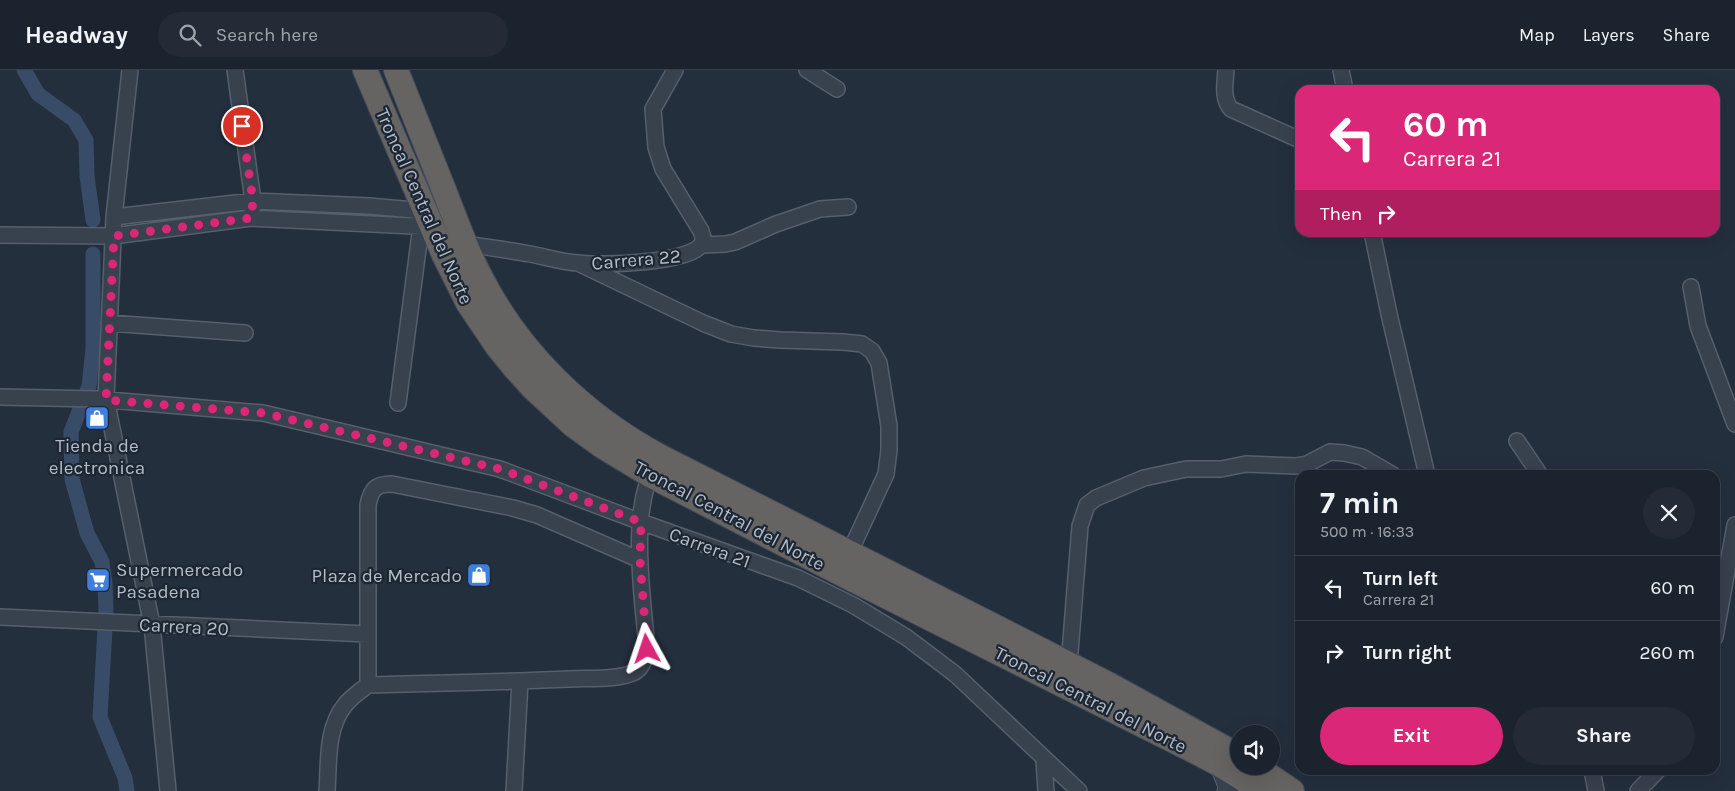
<!DOCTYPE html>
<html lang="en">
<head>
<meta charset="utf-8">
<style>
	:root { --surface:#1b232e; --page:#242b36; --text:#f1f3f6; --muted:#a0a4aa; --line:#39404a; --accent:#db2777 }
	body { margin:0; font-family:Karla,sans-serif; background:var(--page); color:var(--text); height:100vh; display:flex; flex-direction:column; font-size:19px; white-space:nowrap }
	* { box-sizing:border-box; margin:0 }
	p { font-size:16px; color:var(--muted) }
	.icon { flex:none; width:28px; height:28px; fill:none; stroke:currentColor; stroke-width:2; stroke-linecap:round; stroke-linejoin:round }
	.map { position:relative; flex:1; overflow:hidden }
	.side { position:absolute; left:1295px; top:400px; width:425px; height:305px; display:flex; flex-direction:column; background:var(--surface); border-radius:15px; box-shadow:0 5px 20px #0002,0 0 0 1px var(--line) }
	.side>* { flex:none }
	.banner { position:absolute; left:1295px; top:15px; width:425px; height:152px; border-radius:15px; box-shadow:0 5px 20px #0002,0 0 0 1px var(--line); background:#db2777; color:#fff; overflow:hidden }
	.tools { position:absolute; left:1230px; top:655px; display:grid; gap:10px }
	.tools a { display:grid; place-items:center; width:50px; height:50px; border-radius:50%; background:var(--surface); box-shadow:0 5px 20px #0002,0 0 0 1px var(--line); font-size:25px }
	.pin { position:absolute; display:grid; place-items:center; width:42px; height:42px; color:#fff; margin:-21px; border:2px solid #fff; border-radius:50%; box-shadow:0 1px 5px #0007 }
	.me { position:absolute; width:55px; margin:-28px; rotate:355deg; stroke-linejoin:round; filter:drop-shadow(0 0 4px #0008) }
	.turn { display:flex; align-items:center; gap:18px; height:105px; padding:0 25px; font-size:22px }
	.turn .icon { width:65px; height:65px; stroke-width:2.5 }
	.turn b { display:block; font-size:35px; line-height:42px }
	.then { display:flex; align-items:center; height:48px; padding:0 25px; background:#0003; gap:10px; font-size:19px }
	.round { display:grid; place-items:center; flex:none; width:52px; height:52px; border-radius:26px; background:var(--page) }
	.summary { display:flex; align-items:center; justify-content:space-between; height:85px; padding:0 25px }
	h1 { font-size:30px; font-weight:700; line-height:38px }
	.primary-button { display:flex; gap:10px; margin-top:auto; padding:10px 25px }
	.primary-button a { flex:1; height:58px; border-radius:30px; background:var(--accent); color:#fff; font-size:20px; font-weight:700; line-height:58px; text-align:center }
	.primary-button a+a { background:var(--page); color:var(--text) }
	ul { padding:0; list-style:none }
	li { display:flex; align-items:center; gap:15px; height:65px; padding:0 25px; border-top:1px solid var(--line) }
	li div { flex:1 }
	li b { display:block; font-size:19px }
	li em { font-style:normal }
	header { display:flex; align-items:center; gap:30px; box-sizing:border-box; height:70px; padding:0 25px; background:var(--surface); border-bottom:1px solid var(--line) }
	header strong { font-size:24px }
	nav { display:flex; gap:28px; margin-inline-start:auto; font-size:18px }
	.search { width:350px; height:45px; background:var(--page); display:flex; align-items:center; gap:12px; box-sizing:border-box; padding:0 18px; border-radius:28px; color:var(--muted); font-size:19px }
	.map>svg:first-child { display:block }
	.lines { fill:none; stroke-linecap:round; stroke-linejoin:round }
	.canal { stroke:#394c67; stroke-width:15 }
	.minor-casing { stroke:#565f6c; stroke-width:18 }
	.tertiary-casing { stroke:#565f6c; stroke-width:21 }
	.trunk-casing { stroke:#434c59; stroke-width:26 }
	.minor { stroke:#38414e; stroke-width:15 }
	.tertiary { stroke:#38414e; stroke-width:19 }
	.trunk { stroke:#656462; stroke-width:24 }
	.route { stroke:#db2777; stroke-width:9; stroke-dasharray:0 16.2 }
	.labels { text-anchor:middle; stroke-width:4.5; stroke-linejoin:round; paint-order:stroke }
	.street-label { font-size:19px; fill:#b4bcc9; stroke:#1d2633 }
	.poi-label { font-size:19px; fill:#b4bcc9; stroke:#1d2633 }
</style>
</head>
<body>
<header>
<strong>Headway</strong>
<div class="search"><svg class="icon" aria-label="search" viewBox="0 0 24 24"><circle cx="10" cy="10" r="6"/><path d="M15 15l6 6"/></svg>Search here</div>
<nav><a>Map</a><a>Layers</a><a>Share</a></nav>
</header>
<div class="map">
<svg width="1735" height="721" viewBox="0 0 1735 721">
	<rect width="100%" height="100%" fill="#242f3e"/>
	<g class="lines">
		<path class="canal" d="M 24,0 L 38,24 L 74,50 L 86,70 L 87,106 L 93,150
			M 93,184 L 93,279 L 89,316 L 71,362 L 72,409 L 87,463 L 102,492 L 105,514 L 106,541 L 100,647 L 125,708 L 127,721"/>
		<defs>
			<path id="minor" d="M 130,0 L 114,147 L 106,329 L 152,555 L 168,721
				M 235,0 L 253,131 L 252,142
				M 807,0 L 837,19
				M 1226,0 C 1225,13 1222,29 1231,39 L 1300,70
				M 1341,0 L 1345,20
				M 114,147 L 253,131 L 369,136 L 425,141
				M 1372,162 L 1389,244 L 1427,405
				M 0,165 L 113,166 L 251,148 L 433,157
				M 465,174 C 486,177 508,180 530,184 C 546,187 562,192 578,193 C 600,196 689,193 701,175 C 704,171 703,166 701,161 L 663,99 L 656,77 L 653,39 L 675,0
				M 702,175 L 725,174 L 735,172 L 776,154 L 820,139 L 848,137
				M 578,193 L 703,253 L 731,264 L 754,268 L 780,270 L 843,272 L 862,274 L 872,281 L 879,293 L 889,356 L 889,380 L 886,404 L 849,484
				M 1691,217 L 1698,256 L 1735,354
				M 109,253 L 245,263
				M 0,327 L 97,329 L 263,343 L 500,399 L 641,452 L 798,508 L 853,535 L 906,567 L 955,604 L 1079,721
				M 398,333 L 421,156 L 419,148
				M 1517,371 L 1540,405
				M 0,547 L 367,564
				M 1715,567 L 1735,455
				M 1069,595 L 1080,456 L 1087,435 L 1096,428 L 1144,408 L 1186,399 L 1221,399 L 1246,394 L 1296,396 L 1307,394 L 1330,382 L 1344,383 L 1362,387 L 1393,405
				M 368,615 L 368,435 C 371,419 376,414 392,414 L 513,438 L 537,445 L 640,490
				M 1044,690 L 1046,721
				M 1592,700 L 1596,721
				M 327,721 C 329,693 326,658 345,635 C 351,627 360,621 368,615 C 435,613 503,612 570,609 C 589,608 619,610 635,602 C 643,597 645,588 647,579 C 643,529 629,442 654,398
				M 514,721 L 520,611
				M 1638,721 L 1658,700"/>
			<path id="tertiary" d="M 1219,694 L 1228,716 L 1227,721"/>
			<path id="trunk" d="M 365,0 L 444,185 L 468,233 L 497,276 L 514,297 L 533,318 L 573,355 L 602,376 L 650,405 L 838,502 L 1196,682 L 1219,694 L 1262,721
				M 396,0 C 412,40 428,80 444,120 C 455,148 465,177 479,204 C 518,282 584,346 661,387 L 1108,614 L 1239,686
				M 1255,696 L 1292,721"/>
		</defs>
		<use href="#minor" class="minor-casing"/>
		<use href="#tertiary" class="tertiary-casing"/>
		<use href="#trunk" class="trunk-casing"/>
		<use href="#minor" class="minor"/>
		<use href="#tertiary" class="tertiary"/>
		<use href="#trunk" class="trunk"/>
	</g>
	<g class="lines">
		<path class="route" d="M 242,56 L 253,131 L 251,148 L 114,166 L 106,330 L 263,343 L 500,399 L 641,452 L 640,490 L 647,579"/>
	</g>
	<defs>
		<symbol id="shop-square" viewBox="-11 -11 22 22"><rect x="-9" y="-9" width="18" height="18" rx="4" fill="#3f7fe0" stroke="#1d2633"/><path d="M-5-2.5h2.3a2.7 3.5 0 0 1 5.4 0H5L5.5 6h-11ZM-1.5-2.5h3a1.5 2.3 0 0 0-3 0Z" fill="#fff"/></symbol>
		<symbol id="supermarket-square" viewBox="-11 -11 22 22"><rect x="-9" y="-9" width="18" height="18" rx="4" fill="#3f7fe0" stroke="#1d2633"/><path d="M-6-5.5h2.5l.6 2H6L4.5 2H-2.5L-4.4-4H-6ZM-1.5 3.2a1.3 1.3 0 1 0 .1 0ZM3 3.2a1.3 1.3 0 1 0 .1 0Z" fill="#fff"/></symbol>
	</defs>
	<g fill-rule="evenodd">
		<use href="#shop-square" x="83" y="334" width="28" height="28"/>
		<use href="#shop-square" x="465" y="491" width="28" height="28"/>
		<use href="#supermarket-square" x="84" y="496" width="28" height="28"/>
	</g>
	<g class="labels">
		<g class="street-label">
			<text transform="translate(425 136) rotate(66)" y="7">Troncal Central del Norte</text>
			<text transform="translate(636 189) rotate(-5)" y="7">Carrera 22</text>
			<text transform="translate(730 445) rotate(28)" y="7">Troncal Central del Norte</text>
			<text transform="translate(710 477) rotate(20)" y="7">Carrera 21</text>
			<text transform="translate(184 556) rotate(3)" y="7">Carrera 20</text>
			<text transform="translate(1091 629) rotate(27)" y="7">Troncal Central del Norte</text>
		</g>
		<g class="poi-label">
			<text x="97" y="382">Tienda de<tspan x="97" dy="22">electronica</tspan></text>
			<text x="116" y="506" text-anchor="start">Supermercado<tspan x="116" dy="22">Pasadena</tspan></text>
			<text x="462" y="512" text-anchor="end">Plaza de Mercado</text>
		</g>
	</g>
</svg>
<div class="tools">
<a><svg class="icon" aria-label="sound" viewBox="0 0 24 24"><path d="M4 9h4l5-4v14l-5-4H4zM17 9q2 3 0 6"/></svg></a>
</div>
<div class="pin" style="left:242px;top:56px;background:#d93025"><svg class="icon" aria-label="arrive" viewBox="0 0 24 24"><path d="M6 21V4h12l-3 4 3 4H6"/></svg></div>
<svg class="me" style="left:647px;top:579px" viewBox="-20 -20 40 40"><path d="M0-17L14 15 0 8-14 15z" fill="#db2777" stroke="#fff" stroke-width="4"/></svg>
<div class="banner">
<div class="turn"><svg class="icon" aria-label="left" viewBox="0 0 24 24"><path d="M17 20v-9H6M10 6l-5 5 5 5"/></svg><div><b>60 m</b>Carrera 21</div></div>
<div class="then">Then<svg class="icon" aria-label="right" viewBox="0 0 24 24"><path d="M7 20v-9h11M14 6l5 5-5 5"/></svg></div>
</div>
<section class="side">
<div class="summary"><div><h1>7 min</h1><p>500 m · 16:33</p></div><a class="round"><svg class="icon" aria-label="close" viewBox="0 0 24 24"><path d="M6 6l12 12M18 6L6 18"/></svg></a></div>
<ul>
<li><svg class="icon" aria-label="left" viewBox="0 0 24 24"><path d="M17 20v-9H6M10 6l-5 5 5 5"/></svg><div><b>Turn left</b><p>Carrera 21</p></div><em>60 m</em></li>
<li><svg class="icon" aria-label="right" viewBox="0 0 24 24"><path d="M7 20v-9h11M14 6l5 5-5 5"/></svg><div><b>Turn right</b></div><em>260 m</em></li>
</ul>
<div class="primary-button"><a>Exit</a><a>Share</a></div>
</section>
</div>
</body>
</html>
